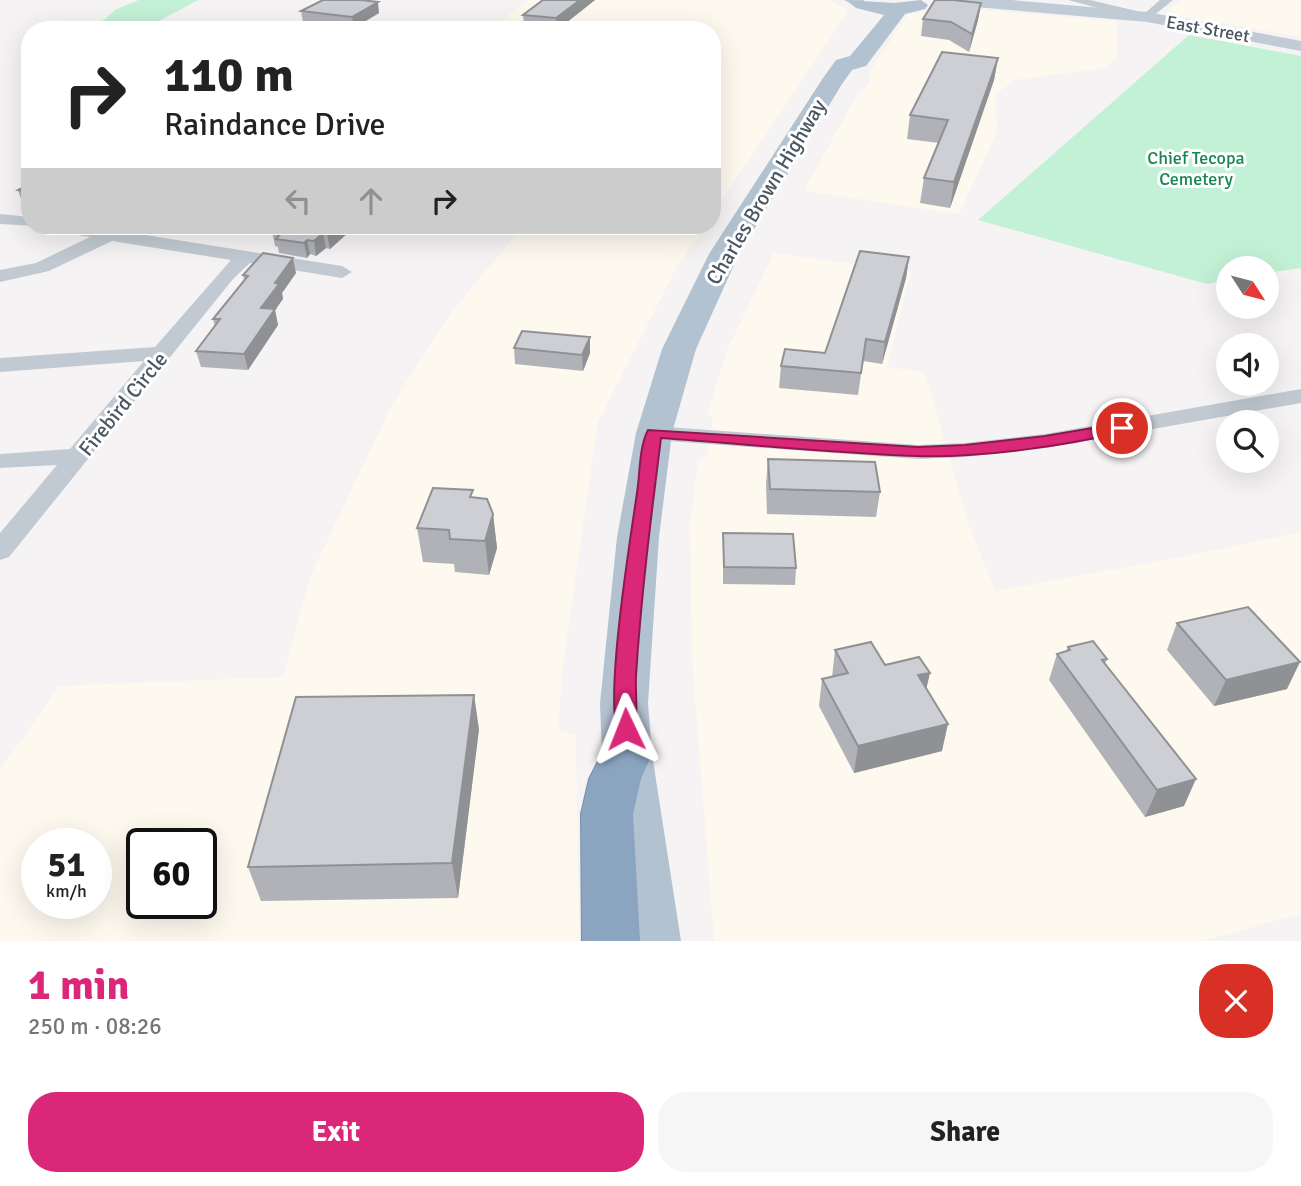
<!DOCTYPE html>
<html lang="en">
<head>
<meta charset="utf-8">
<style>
	:root { --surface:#fff; --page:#f6f6f6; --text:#222; --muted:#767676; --accent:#db2777 }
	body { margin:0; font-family:Signika,sans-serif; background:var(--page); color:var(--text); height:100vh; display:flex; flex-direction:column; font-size:26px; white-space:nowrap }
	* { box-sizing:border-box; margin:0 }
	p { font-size:23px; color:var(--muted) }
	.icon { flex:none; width:38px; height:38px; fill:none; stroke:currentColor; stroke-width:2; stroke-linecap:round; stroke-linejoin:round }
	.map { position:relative; height:941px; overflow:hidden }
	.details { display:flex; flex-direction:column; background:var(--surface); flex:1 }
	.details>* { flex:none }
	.banner { position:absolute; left:21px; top:21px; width:700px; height:214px; border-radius:28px; box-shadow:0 7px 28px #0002; background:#fff; color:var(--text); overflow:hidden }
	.needle { width:46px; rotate:126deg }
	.controls { position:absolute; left:1216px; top:256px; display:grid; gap:14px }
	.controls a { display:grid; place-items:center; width:63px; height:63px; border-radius:50%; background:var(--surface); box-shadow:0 7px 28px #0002; font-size:35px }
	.speed { position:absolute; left:21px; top:828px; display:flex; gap:14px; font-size:35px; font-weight:700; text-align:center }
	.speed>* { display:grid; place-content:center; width:91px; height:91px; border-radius:50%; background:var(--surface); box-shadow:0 7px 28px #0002; line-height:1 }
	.speed small { font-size:18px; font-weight:400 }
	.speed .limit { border:4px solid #111; border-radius:10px; background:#fff; color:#111 }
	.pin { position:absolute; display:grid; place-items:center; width:60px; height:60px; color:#fff; margin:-30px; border:4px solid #fff; border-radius:50%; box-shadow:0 2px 7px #0007 }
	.me { position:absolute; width:77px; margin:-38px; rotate:358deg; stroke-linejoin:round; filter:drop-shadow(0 0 5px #0008) }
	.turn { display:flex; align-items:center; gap:24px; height:147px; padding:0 28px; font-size:32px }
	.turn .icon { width:91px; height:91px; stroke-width:2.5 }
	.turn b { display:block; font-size:49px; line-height:60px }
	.lanes { display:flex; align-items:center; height:66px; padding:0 28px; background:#0003; justify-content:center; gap:35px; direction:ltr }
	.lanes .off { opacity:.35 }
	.round { display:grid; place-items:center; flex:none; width:74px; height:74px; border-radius:28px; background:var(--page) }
	.overview { display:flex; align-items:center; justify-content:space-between; height:119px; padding:0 28px }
	h1 { font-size:42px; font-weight:700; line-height:52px; color:var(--accent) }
	.primary-button { display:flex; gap:14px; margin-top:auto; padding:14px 28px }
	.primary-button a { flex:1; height:80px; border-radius:28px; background:var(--accent); color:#fff; font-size:28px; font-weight:700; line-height:80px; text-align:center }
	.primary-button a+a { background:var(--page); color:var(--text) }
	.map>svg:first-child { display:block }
	.commercial { fill:#fdf9ef; fill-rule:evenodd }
	.green { fill:#c3f1d5 }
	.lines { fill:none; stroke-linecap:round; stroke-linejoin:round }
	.highway-casing { stroke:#7690ad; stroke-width:2 }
	.street { fill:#c1cad2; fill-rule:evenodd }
	.secondary { fill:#c1cbd6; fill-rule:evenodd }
	.primary { fill:#b3c2d1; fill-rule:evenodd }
	.highway { fill:#8ba5c1; fill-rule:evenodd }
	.wall { fill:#b0b2b7 }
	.shaded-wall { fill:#909195 }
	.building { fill:#cdcfd5; stroke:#909195; stroke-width:2 }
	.route { fill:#db2777; stroke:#8e194d; stroke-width:2 }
	.labels { text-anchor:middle; stroke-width:6; stroke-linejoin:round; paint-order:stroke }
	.far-street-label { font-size:18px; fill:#4a5661; stroke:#fff }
	.far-park-label { font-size:18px; fill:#17864f; stroke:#fff }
	.street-label { font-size:21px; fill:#4a5661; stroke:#fff }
</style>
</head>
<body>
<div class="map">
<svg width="1301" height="941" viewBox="0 0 1301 941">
	<rect width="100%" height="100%" fill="#f5f3f3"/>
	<path class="commercial" d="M 528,0 L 828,0 L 849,10 L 712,215 L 712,30 L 490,30 Z
		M 1181,0 L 1301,0 L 1301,37 L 1165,13 Z
		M 954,8 L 1117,21 L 1117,58 L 1104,68 L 1015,80 L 996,94 L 997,132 L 959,214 L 804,191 L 858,93 L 864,91 L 871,80 L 868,75 L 872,68 L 908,14 Z
		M 523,226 L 705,226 L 673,274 L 598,422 L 562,673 L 558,730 L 576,735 L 579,941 L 0,941 L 0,771 L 59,686 L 283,677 L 310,577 L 393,403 L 453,310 ZM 37,844 L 96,844 L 96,903 L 37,903 ZM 142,844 L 201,844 L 201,903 L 142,903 Z
		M 774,253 L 911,272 L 887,367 L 925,372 L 968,523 L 995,591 L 1192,555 L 1301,532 L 1301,914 L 1201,941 L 714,941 L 692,658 L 690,524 L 698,462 L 708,454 L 713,419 L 707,414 L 727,350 Z"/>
	<path class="green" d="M 139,0 L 198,0 L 142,30 L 70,30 L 104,20 L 115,10 Z
		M 1189,35 L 1301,56 L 1301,268 L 1267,273 L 1267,268 L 1228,268 L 1228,280 L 1207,284 L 978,220 Z"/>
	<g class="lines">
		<defs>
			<path id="highway" d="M 627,734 L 645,740 L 652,754 L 641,779 L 633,814 L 640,941 L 582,941 L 581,814 L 589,779 L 609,740 Z"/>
		</defs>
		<use href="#highway" class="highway-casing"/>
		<path class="street" d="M 1068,0 L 1090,0 L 1145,13 L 1160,0 L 1173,0 L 1147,21 Z
			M 0,214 L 30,217 L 30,226 L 36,226 L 0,224 Z
			M 46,226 L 88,226 L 342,266 L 352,272 L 342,278 L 250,263 L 233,279 L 9,557 L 0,560 L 0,533 L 57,465 L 0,468 L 0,454 L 70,449 L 144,361 L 0,372 L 0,358 L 155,347 L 231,260 L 112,241 L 49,271 L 0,282 L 0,270 L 36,263 L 90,237 L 49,230 Z
			M 1301,389 L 1301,403 L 1045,448 L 965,457 L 918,459 L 654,440 L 646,438 L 642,433 L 646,428 L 654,426 L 918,445 L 965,443 L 1045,434 Z"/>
		<path class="secondary" d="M 844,0 L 864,0 L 864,1 L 856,6 Z
			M 946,0 L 1011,0 L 1147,12 L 1301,41 L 1301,51 L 1147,22 L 954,5 Z"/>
		<path class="primary" d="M 846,0 L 894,3 L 921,0 L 928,5 L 925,9 L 905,14 L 866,66 L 852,70 L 842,84 L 739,254 L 696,349 L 672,433 L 659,537 L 648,703 L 652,754 L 681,941 L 623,941 L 602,754 L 600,703 L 617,537 L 636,433 L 662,349 L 709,254 L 823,78 L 836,60 L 850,56 L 884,15 L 856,8 Z"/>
		<use href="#highway" class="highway"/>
	</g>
	<path class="wall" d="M 543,0 L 595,0 L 557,30 L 524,26 L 523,15 Z
		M 981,3 L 978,20 L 969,52 L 949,40 L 921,36 L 923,19 Z
		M 301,11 L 379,13 L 354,28 L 303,22 Z
		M 998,58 L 994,80 L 950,208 L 920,203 L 924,178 L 939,143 L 907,139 L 910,115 Z
		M 30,184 L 30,206 L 23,205 L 18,190 Z
		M 279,226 L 348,226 L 349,232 L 330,249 L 326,248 L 316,256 L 310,254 L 307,258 L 279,253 L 278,247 L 275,246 L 272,231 Z
		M 605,226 L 663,226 L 658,233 Z
		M 909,257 L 906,278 L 882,364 L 863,361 L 858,395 L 779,388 L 781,366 L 825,353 Z
		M 296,273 L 282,293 L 283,299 L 275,310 L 278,325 L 248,370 L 201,367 L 196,351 L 215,326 L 213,319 L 244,280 L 243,275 Z
		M 590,337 L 590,353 L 583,371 L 515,364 L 514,348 Z
		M 768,459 L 880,492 L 876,517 L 767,514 L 766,484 Z
		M 474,498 L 493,514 L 497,548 L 489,575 L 455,572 L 454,564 L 423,562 L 417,528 Z
		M 723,533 L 796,568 L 795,585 L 723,584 Z
		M 1177,623 L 1287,689 L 1214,706 L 1167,650 Z
		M 1068,647 L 1107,659 L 1105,664 L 1184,806 L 1145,817 L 1049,680 L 1057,654 L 1066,651 Z
		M 835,650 L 885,665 L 926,690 L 942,751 L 854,773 L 819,706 L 822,679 L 832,677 Z
		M 479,729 L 458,898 L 261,901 L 248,867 Z"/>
	<path class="shaded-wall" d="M 580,0 L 595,0 L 557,30 L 556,18 Z
		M 378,2 L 379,13 L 354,28 L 352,17 Z
		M 981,3 L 978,20 L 969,52 L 972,34 Z
		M 998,58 L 994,80 L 950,208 L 954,182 Z
		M 337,226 L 348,226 L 349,232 L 330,249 L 327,234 Z
		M 658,226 L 663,226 L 658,233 Z
		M 323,233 L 326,248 L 316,256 L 314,241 Z
		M 307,240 L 310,254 L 307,258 L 304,243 Z
		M 909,257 L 906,278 L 882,364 L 885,342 Z
		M 293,258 L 296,273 L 282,293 L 283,299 L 275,310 L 278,325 L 248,370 L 244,354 L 261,308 L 275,283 Z
		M 590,337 L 590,353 L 583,371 L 582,355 Z
		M 493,514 L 497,548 L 489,575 L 485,541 Z
		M 1300,662 L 1287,689 L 1214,706 L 1226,680 Z
		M 930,673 L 924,699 L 918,675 Z
		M 474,695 L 479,729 L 458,898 L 452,863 Z
		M 948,724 L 942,751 L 854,773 L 858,746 Z
		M 1196,779 L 1184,806 L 1145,817 L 1157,790 Z"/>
	<path class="building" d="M 323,0 L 361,0 L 378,2 L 352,17 L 301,11 Z
		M 543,0 L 580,0 L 556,18 L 523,15 Z
		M 935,0 L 953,0 L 981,3 L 972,34 L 951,22 L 923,19 Z
		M 942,52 L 998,58 L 954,182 L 924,178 L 948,120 L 910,115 Z
		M 30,184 L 30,192 L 18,190 Z
		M 279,226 L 337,226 L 327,234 L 323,233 L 314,241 L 307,240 L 304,243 L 276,239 L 281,233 L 272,231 Z
		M 860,251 L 909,257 L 885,342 L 866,339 L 861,373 L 781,366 L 785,349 L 825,353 Z
		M 263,253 L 293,258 L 275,283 L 279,284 L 261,308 L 275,309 L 244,354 L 196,351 L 220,319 L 213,319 L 248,276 L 243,275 Z
		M 522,331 L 590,337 L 582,355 L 514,348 Z
		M 768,459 L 875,462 L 880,492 L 770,489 Z
		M 433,488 L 473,490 L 470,497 L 487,499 L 493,514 L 485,541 L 450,539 L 449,530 L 417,528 Z
		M 723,533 L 793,534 L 796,568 L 724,567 Z
		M 1248,607 L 1300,662 L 1226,680 L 1177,623 Z
		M 1093,641 L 1107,659 L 1102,660 L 1196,779 L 1157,790 L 1057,654 L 1070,650 L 1068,647 Z
		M 871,642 L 885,665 L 919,657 L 930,673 L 918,675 L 948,724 L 858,746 L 822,679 L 848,673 L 835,650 Z
		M 474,695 L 452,863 L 248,867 L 296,697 Z"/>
	<path class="route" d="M 1122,423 L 1127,424 L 1130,428 L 1127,431 C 1065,446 981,458 916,456 C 831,453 746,444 661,438 C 651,517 641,596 636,676 C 635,690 639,723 633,734 L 626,737 L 619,734 C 603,705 631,535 637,493 C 640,474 639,447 648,430 L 918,447 L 965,445 L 1045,436 Z"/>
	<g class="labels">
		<g class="far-street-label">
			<text transform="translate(1208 29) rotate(10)" y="6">East Street</text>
		</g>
		<g class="far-park-label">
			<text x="1196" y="164">Chief Tecopa<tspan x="1196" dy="21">Cemetery</tspan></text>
		</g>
		<g class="street-label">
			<text transform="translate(766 192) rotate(-59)" y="7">Charles Brown Highway</text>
			<text transform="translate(123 404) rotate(-51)" y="7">Firebird Circle</text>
		</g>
	</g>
</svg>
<div class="controls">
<a><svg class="needle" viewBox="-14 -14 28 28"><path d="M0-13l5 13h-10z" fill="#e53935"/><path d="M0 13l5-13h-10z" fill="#767676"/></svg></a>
<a><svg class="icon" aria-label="sound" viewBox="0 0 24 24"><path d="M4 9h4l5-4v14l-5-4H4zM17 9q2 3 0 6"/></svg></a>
<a><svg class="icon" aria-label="search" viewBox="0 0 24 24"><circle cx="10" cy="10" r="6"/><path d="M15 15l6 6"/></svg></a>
</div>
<div class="speed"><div>51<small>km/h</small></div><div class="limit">60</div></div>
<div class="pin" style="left:1122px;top:428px;background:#d93025"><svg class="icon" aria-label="arrive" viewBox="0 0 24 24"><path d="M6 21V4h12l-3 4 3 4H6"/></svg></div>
<svg class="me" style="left:626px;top:729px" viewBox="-20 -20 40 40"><path d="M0-17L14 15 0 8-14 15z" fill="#db2777" stroke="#fff" stroke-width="4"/></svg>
<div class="banner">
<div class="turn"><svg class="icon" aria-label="right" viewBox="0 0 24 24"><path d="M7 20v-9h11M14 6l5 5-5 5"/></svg><div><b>110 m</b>Raindance Drive</div></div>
<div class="lanes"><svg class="icon off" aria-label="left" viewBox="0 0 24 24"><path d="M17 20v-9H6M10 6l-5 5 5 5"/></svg><svg class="icon off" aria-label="ahead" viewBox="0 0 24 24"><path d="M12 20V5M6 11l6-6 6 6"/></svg><svg class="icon" aria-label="right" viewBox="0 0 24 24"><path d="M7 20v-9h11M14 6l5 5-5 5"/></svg></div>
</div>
</div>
<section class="details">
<div class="overview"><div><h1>1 min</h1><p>250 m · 08:26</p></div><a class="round" style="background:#d93025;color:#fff"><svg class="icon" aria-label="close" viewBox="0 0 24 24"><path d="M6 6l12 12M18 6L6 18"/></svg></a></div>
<div class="primary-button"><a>Exit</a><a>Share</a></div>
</section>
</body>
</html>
